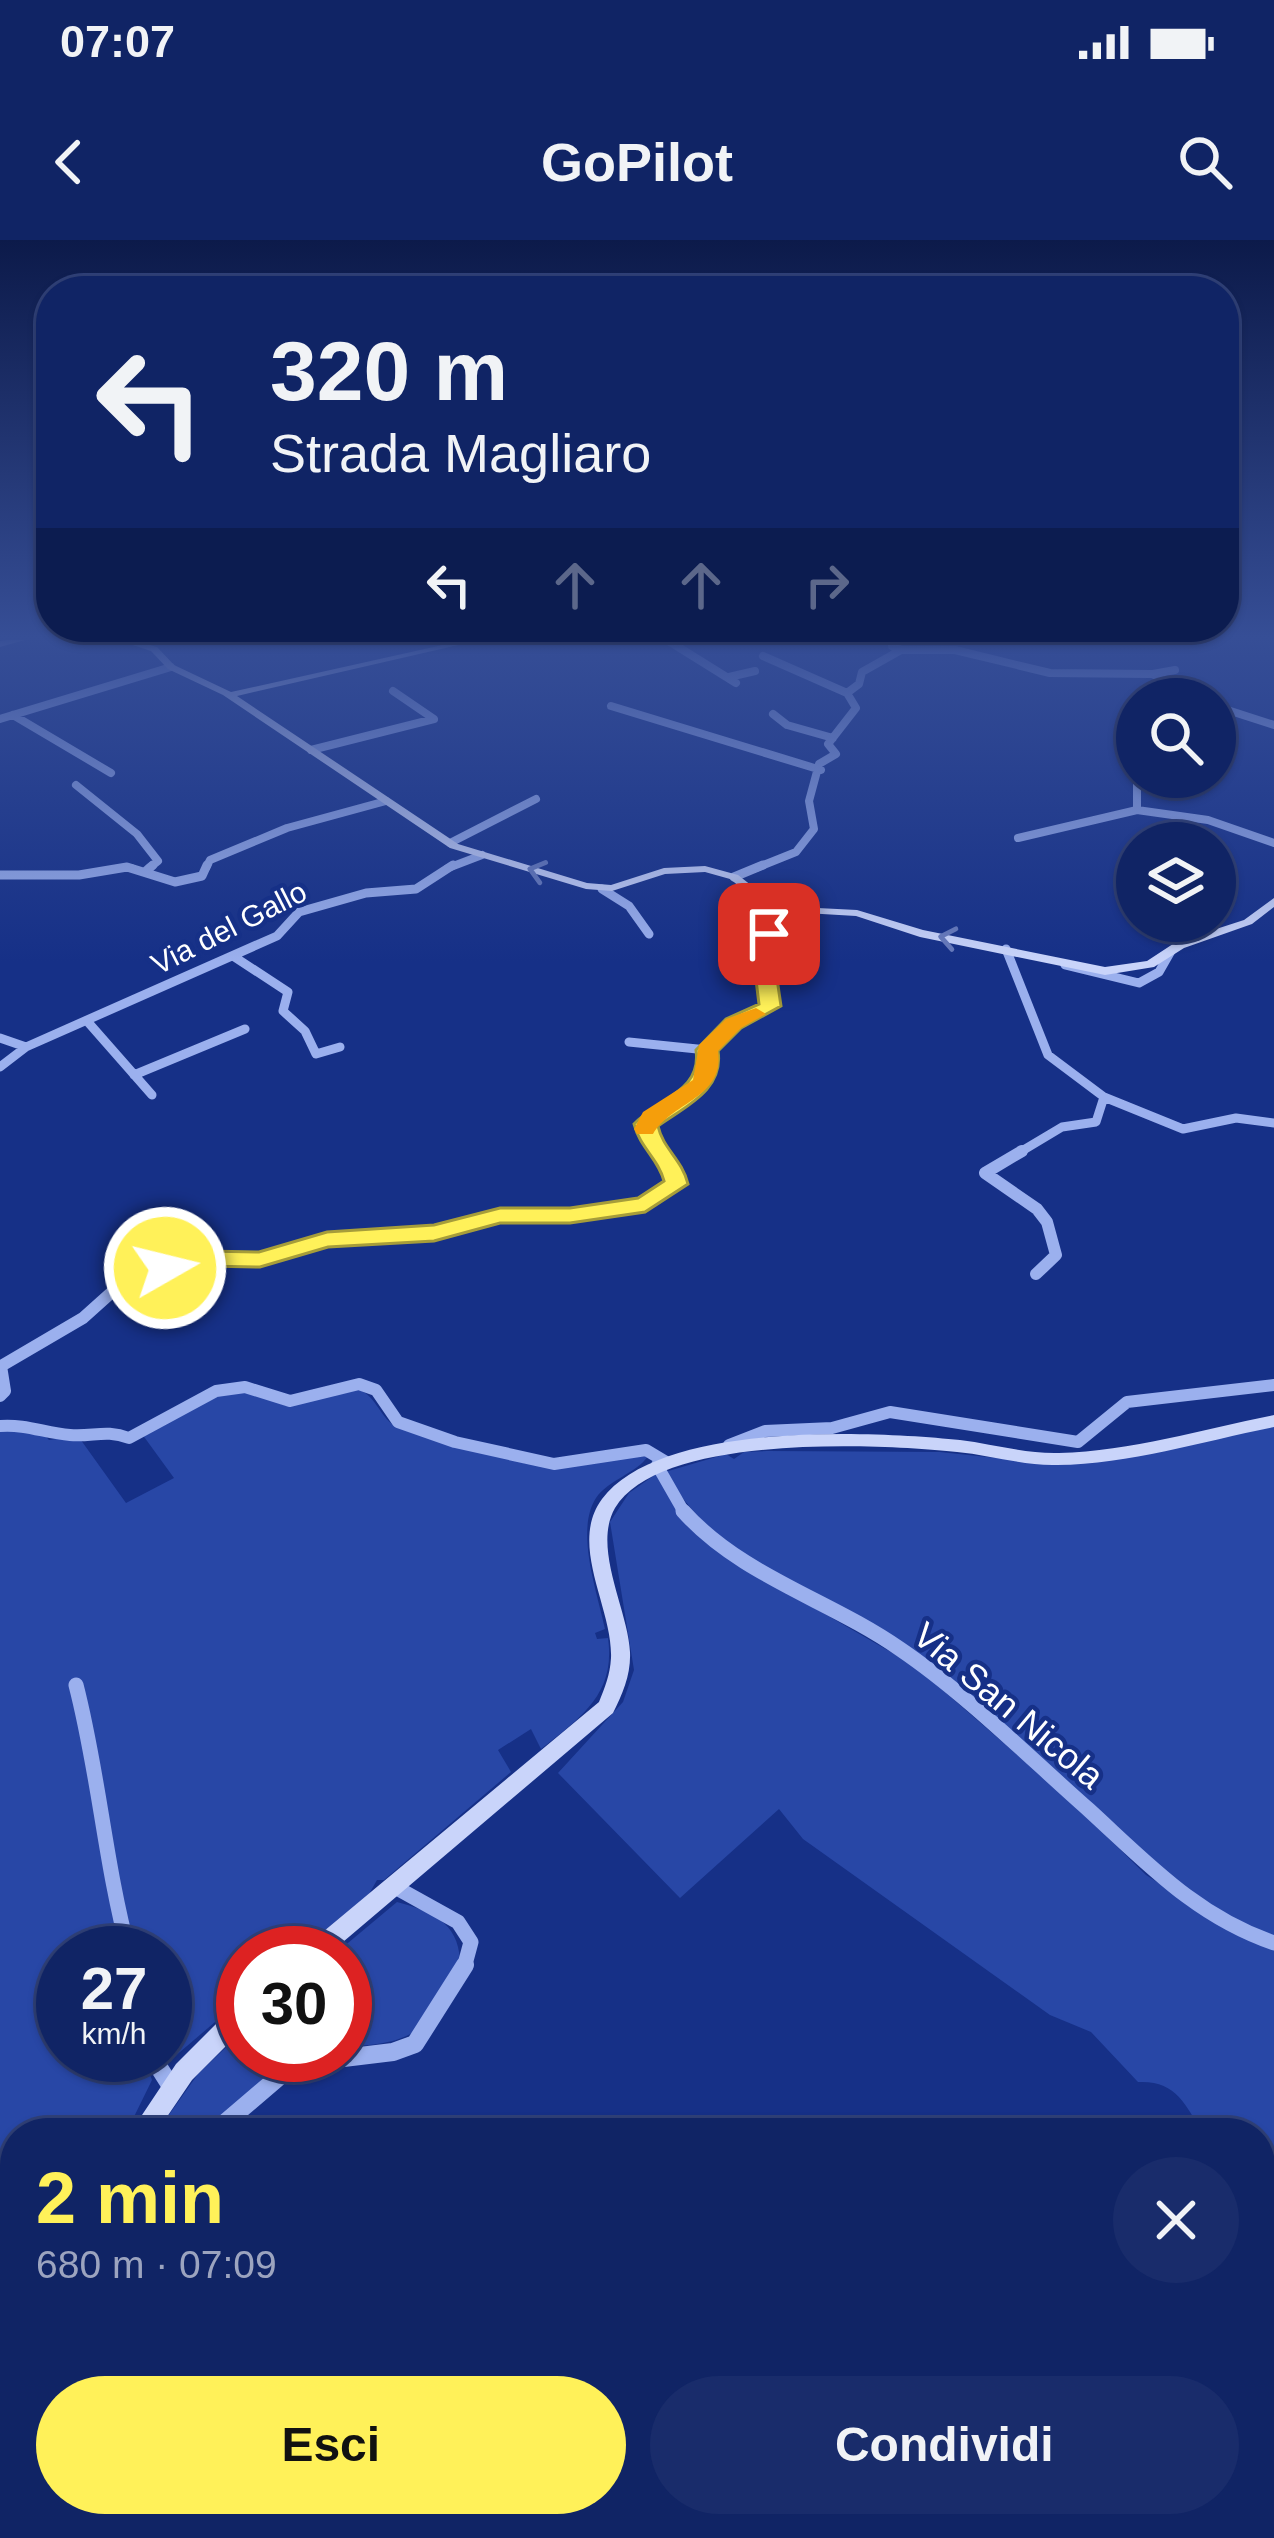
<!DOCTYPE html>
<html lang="it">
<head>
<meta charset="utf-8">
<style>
	:root { --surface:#102465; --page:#192c6b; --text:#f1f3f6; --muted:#9ca4bf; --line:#304179; --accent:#fff159 }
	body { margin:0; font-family:Arial,sans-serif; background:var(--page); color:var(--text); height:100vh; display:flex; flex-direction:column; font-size:45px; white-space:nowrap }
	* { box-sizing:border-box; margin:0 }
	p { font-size:39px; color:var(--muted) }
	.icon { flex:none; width:66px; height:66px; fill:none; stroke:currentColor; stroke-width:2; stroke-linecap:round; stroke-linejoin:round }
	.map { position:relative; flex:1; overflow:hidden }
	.details { position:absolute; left:0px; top:1878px; width:1275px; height:420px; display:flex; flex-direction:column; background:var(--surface); border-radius:48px 48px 0 0; box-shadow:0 3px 9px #0004,0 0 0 3px var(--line) }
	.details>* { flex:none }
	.top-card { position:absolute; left:36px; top:36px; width:1203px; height:366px; border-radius:48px; box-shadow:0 3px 9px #0004,0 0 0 3px var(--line); background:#102465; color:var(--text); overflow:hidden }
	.fabs { position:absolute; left:1116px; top:438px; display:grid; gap:24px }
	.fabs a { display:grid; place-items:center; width:120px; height:120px; border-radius:50%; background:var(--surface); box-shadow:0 3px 9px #0004,0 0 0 3px var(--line); font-size:60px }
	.speed { position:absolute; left:36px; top:1686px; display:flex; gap:24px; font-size:60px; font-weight:700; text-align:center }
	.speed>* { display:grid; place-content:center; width:156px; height:156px; border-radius:50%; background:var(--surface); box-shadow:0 3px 9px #0004,0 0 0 3px var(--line); line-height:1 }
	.speed small { font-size:30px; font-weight:400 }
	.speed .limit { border:18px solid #d22; background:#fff; color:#111 }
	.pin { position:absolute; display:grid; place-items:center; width:102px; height:102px; color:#fff; margin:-51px; border-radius:24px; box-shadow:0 6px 18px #0006 }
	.me { position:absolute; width:132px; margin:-66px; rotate:82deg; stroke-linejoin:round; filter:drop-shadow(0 0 9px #0008) }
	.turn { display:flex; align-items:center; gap:42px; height:252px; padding:0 36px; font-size:54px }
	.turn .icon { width:156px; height:156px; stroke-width:2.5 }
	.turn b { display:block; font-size:84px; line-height:102px }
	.lanes { display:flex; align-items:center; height:114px; padding:0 36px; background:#0003; justify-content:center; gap:60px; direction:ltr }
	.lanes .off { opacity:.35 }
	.round { display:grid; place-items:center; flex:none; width:126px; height:126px; border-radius:63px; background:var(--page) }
	.head { display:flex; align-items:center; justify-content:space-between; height:204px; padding:0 36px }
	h1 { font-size:72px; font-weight:700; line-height:90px; color:var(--accent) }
	.cta { display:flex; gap:24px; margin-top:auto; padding:24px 36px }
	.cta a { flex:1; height:138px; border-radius:72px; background:var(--accent); color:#111; font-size:48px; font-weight:700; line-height:138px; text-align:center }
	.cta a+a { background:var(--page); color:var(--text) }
	.status { display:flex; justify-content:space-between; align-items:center; height:84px; padding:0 60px; background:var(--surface); direction:ltr }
	.status svg { height:33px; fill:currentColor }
	header { display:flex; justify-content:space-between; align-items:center; height:156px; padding:0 36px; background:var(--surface); font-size:54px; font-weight:700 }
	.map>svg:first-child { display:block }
	.green { fill:#2847a6 }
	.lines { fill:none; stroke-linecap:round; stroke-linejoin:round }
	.street-far4 { stroke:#9bb0ee; stroke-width:8 }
	.street-far3 { stroke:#9bb0ee; stroke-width:9 }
	.street-far2 { stroke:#9bb0ee; stroke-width:12 }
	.street-far1 { stroke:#9bb0ee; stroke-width:15 }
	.street { stroke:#9bb0ee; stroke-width:18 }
	.secondary { fill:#c9d4fa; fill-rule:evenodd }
	.oneway { stroke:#677abb }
	.route { fill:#fff159; stroke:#a69d3a; stroke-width:3 }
	.slow { fill:#f59e0b }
	.labels { text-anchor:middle; stroke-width:9; stroke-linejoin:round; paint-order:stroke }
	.far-street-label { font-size:30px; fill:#fff; stroke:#163087 }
	.street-label { font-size:36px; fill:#fff; stroke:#163087 }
</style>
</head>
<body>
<div class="status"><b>07:07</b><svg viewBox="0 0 49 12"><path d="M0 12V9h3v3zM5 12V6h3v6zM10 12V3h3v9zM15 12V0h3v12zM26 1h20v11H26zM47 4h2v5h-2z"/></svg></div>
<header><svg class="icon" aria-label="back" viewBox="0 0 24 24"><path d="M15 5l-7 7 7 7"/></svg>GoPilot<svg class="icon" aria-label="search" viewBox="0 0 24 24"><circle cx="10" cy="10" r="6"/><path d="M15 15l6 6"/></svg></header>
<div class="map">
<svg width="1274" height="2298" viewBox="0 0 1274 2298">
	<rect width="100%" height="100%" fill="#163087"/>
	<path class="green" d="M 355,1148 C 377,1155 377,1174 395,1186 L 528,1224 L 648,1216 C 637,1233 608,1240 596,1258 C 575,1291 597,1351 605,1389 L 595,1393 L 597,1399 L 608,1398 C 616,1454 581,1477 541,1509 L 531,1489 L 498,1510 L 511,1532 L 384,1640 L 377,1640 L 369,1654 L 297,1713 L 243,1713 L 243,1758 L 173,1818 L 162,1815 L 165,1713 L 63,1713 L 63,1815 L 143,1815 L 152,1840 L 126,1893 L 15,1893 L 15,2242 L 0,2298 L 0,1189 L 40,1190 L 49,1200 L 78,1196 L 126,1263 L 174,1238 L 142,1194 L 218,1153 L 244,1149 L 286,1166 Z
		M 1274,1187 L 1274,1697 C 1129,1652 1023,1494 903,1407 C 814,1342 726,1333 665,1232 L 726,1214 L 734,1219 L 744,1212 L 767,1211 L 940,1212 L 1064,1225 Z
		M 656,1234 L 683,1277 L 785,1351 L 915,1426 L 1075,1565 L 1146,1635 L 1254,1703 L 1274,1708 L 1274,2075 L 1260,2058 L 1260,1893 L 1202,1893 C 1186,1864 1175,1840 1138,1842 L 1091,1792 L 1050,1775 L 803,1599 L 779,1569 L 680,1658 L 558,1533 L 623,1462 L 634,1430 L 610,1282 L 629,1253 Z
		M 397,1662 C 431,1671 458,1682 460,1720 C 422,1788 428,1802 345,1807 L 345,1713 L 336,1713 Z
		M 243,1791 L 243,1815 L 292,1815 L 201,1893 L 156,1893 L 198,1834 Z
		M 277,2283 L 637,2283 L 650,2298 L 232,2298 Z"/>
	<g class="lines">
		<path class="street-far4" d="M 667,400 L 736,443
			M 901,410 L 955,410 L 1050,433 L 1152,434 L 1205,459
			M 763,416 L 847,453
			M 1153,434 L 1175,430
			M 729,437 L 755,431
			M 611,466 L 821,530
			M 1215,466 L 1274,485
			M 773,474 L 787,485 L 833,498
			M 13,475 L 111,533
			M 0,479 L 171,427
			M 311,510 L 434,479 L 393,451
			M 76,545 L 137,594 L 158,621 L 149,628
			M 1137,570 L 1208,580 L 1274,603
			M 1018,598 L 1137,570 L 1137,532
			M 450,603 L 536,559
			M 120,628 L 131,628
			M 206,628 L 210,620 L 287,588 L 386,561
			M 448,628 L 482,615
			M 756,628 L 796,612 L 814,589 L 809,561 L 819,524 L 836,514 L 828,504 L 856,468 L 847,453 L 859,444 L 862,432 L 901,410 L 892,406 L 894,400"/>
		<path class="street-far3" d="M 146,631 L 153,625
			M 0,635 L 79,635 L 127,627 L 175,642 L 202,636 L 207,625
			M 734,637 L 763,625
			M 602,649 L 629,666 L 649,694
			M 1006,709 L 1048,815 L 1104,857 L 1183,889 L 1236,878 L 1274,883
			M 233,716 L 288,752 L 283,771 L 305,791 L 316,814 L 340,807
			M 1065,725 L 1139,743 L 1159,732 L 1171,711
			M 87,781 L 152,855
			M 0,798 L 26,807 L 277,696 L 299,672 L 366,653 L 416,649 L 453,625
			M 629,802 L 707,810
			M 0,827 L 26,807
			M 134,835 L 245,789
			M 660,914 L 646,884 C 672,861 712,851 707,810 L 733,784 L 770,766 L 764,724 L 776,710 L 769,694 L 784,671
			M 1017,914 L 1062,887 L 1096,882 L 1104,857"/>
		<path class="street-far2" d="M 1022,911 L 985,933 L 1037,969 L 1047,982 L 1056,1015 L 1036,1034
			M 0,1156 L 5,1151 L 1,1126 L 83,1078 L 112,1052 L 182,1022 L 260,1020 L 327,1000 L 434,993 L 500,976 L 570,976 L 629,968 L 645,965 L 676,943 L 657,911
			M 0,1186 C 26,1184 45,1193 70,1195 C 93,1197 106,1189 129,1198 L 216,1151 L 245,1147 L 290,1161 L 359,1144 L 376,1150 L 398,1182 L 455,1202 L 554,1224 L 646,1210 L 666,1222
			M 729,1205 L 765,1191 L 832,1188 L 890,1172 L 1078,1202 L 1127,1162 L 1274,1145
			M 657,1225 L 685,1274"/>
		<path class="street-far1" d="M 683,1271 C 741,1336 830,1360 900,1409 C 965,1453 1030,1518 1089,1570 C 1148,1624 1196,1676 1274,1703
			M 76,1445 C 99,1534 105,1624 129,1713
			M 395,1647 L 458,1682 L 471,1702 L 464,1728"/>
		<path class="street" d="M 151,1815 L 172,1848
			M 213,1893 L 294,1824 L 393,1812 L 415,1804 L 465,1725
			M 65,2298 L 68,2283"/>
		<path class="secondary" d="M 8,400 L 25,400 L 0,407 L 0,401 Z
			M 118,400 L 131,400 L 157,407 L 174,425 L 231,452 L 465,400 L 480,400 L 237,456 L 458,604 L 587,643 L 611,645 L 664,628 L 705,626 L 738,635 L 778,666 L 857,670 L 923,690 L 1105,727 L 1147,721 L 1176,702 L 1244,680 L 1274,658 L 1274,667 L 1252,684 L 1184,708 L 1154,727 L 1105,735 L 920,697 L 856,676 L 771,671 L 730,639 L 705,632 L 665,634 L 612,651 L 586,649 L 450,608 L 223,455 L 168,429 L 151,411 Z
			M 1274,1175 L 1274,1187 C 1203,1201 1130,1224 1057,1225 C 1024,1226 990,1215 957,1212 C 880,1204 660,1193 615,1268 C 592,1308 628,1370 630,1412 C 631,1434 623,1453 613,1473 L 330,1713 L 303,1713 L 306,1706 L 599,1462 C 605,1447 610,1435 611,1418 C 613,1368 568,1305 602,1259 C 660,1181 872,1191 960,1200 C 993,1204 1026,1214 1059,1213 C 1132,1211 1203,1189 1274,1175 Z
			M 243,1762 L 243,1789 L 192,1840 L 156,1893 L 130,1893 L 176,1824 L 235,1765 Z
			M 15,2276 L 15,2283 L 40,2283 L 36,2298 L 8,2298 Z"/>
	</g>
	<defs><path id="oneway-chevron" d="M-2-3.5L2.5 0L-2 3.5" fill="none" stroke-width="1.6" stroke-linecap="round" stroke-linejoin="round" transform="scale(3)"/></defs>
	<g class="oneway">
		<use href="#oneway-chevron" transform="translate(537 631) rotate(-164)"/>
		<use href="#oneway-chevron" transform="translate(948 698) rotate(-169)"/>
	</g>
	<linearGradient id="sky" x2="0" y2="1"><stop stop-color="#0c1a4a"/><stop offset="0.55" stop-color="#364e96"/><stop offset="1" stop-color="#364e96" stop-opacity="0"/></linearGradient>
	<rect width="1274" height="722" fill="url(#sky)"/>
	<path class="route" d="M 769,688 L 776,689 L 786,710 L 775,725 L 781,766 L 741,788 L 718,811 C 724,850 686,866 658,886 C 663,909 682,919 688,944 L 645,972 L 570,983 L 500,983 L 434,1001 L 328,1007 L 260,1027 L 206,1026 L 165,1036 L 152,1028 L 206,1011 L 259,1012 L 327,992 L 434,985 L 500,968 L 570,968 L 638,958 L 664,941 C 658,918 640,908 634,884 C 659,858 702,851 696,810 L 726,779 L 759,764 L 754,724 L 766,709 L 759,694 Z"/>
	<path class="slow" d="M 756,768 L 766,774 L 741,788 L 718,811 C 725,858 673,861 653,894 L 637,894 L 634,889 L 643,872 L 693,840 L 699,805 L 726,779 Z"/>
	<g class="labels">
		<g class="far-street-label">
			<text transform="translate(229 688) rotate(-27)" y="10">Via del Gallo</text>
		</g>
		<g class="street-label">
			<text transform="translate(1009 1465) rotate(40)" y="13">Via San Nicola</text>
		</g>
	</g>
</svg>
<div class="fabs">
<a><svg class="icon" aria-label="search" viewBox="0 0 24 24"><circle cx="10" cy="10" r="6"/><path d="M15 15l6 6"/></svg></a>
<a><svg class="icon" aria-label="layers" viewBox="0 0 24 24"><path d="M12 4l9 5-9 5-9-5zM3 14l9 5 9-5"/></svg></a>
</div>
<div class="speed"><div>27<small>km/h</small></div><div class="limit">30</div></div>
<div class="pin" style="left:769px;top:694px;background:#d93025"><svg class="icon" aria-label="arrive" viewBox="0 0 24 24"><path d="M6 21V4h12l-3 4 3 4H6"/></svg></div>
<svg class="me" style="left:165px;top:1028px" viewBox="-20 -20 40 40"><circle r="17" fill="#fff159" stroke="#fff" stroke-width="3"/><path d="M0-11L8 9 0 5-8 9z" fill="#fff"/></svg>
<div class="top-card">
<div class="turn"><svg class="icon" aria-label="left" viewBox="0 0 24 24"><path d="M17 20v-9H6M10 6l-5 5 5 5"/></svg><div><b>320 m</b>Strada Magliaro</div></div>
<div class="lanes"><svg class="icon" aria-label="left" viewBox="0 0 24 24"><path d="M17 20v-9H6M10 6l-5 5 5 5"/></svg><svg class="icon off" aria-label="ahead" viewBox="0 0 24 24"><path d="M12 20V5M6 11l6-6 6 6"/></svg><svg class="icon off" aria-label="ahead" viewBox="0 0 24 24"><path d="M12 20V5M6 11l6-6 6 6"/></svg><svg class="icon off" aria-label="right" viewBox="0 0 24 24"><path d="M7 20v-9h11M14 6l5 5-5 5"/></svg></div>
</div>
<section class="details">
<div class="head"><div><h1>2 min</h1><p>680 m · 07:09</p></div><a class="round"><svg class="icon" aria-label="close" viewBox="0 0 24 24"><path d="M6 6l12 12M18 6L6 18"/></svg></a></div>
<div class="cta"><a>Esci</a><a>Condividi</a></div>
</section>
</div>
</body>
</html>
